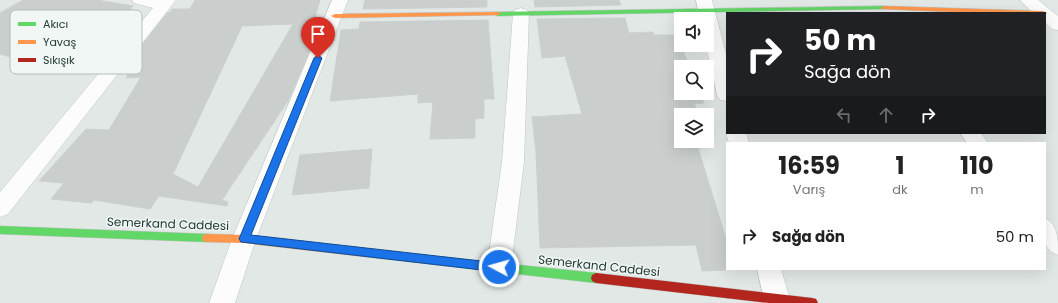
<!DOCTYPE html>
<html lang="tr">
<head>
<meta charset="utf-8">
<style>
	:root { --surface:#fff; --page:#f2f2f2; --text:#222; --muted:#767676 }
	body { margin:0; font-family:Poppins,sans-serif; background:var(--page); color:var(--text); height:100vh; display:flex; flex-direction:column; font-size:15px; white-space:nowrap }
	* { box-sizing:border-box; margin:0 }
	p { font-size:13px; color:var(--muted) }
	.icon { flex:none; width:22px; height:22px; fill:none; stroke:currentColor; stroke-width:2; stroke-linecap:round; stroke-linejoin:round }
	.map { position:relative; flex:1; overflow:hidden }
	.sheet { position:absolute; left:726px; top:142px; width:320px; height:128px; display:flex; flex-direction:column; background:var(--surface); border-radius:0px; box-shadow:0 4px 16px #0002 }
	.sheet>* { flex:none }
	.banner { position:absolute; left:726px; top:12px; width:320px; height:122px; border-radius:0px; box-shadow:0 4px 16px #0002; background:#202124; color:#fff; overflow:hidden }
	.tools { position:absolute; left:674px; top:12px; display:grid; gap:8px }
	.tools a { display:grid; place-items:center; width:40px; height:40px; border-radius:0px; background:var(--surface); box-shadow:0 4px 16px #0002; font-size:20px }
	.pin { position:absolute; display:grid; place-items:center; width:34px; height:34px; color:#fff; margin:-41px -17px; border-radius:50% 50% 50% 0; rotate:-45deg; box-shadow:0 0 4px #0007 }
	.pin .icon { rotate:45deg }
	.me { position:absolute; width:44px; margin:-22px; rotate:276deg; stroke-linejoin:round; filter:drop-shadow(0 0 3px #0008) }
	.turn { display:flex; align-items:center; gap:14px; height:84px; padding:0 12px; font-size:18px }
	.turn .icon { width:52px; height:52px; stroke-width:2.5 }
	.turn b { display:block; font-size:28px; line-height:34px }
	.lanes { display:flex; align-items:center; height:38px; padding:0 12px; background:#0003; justify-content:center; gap:20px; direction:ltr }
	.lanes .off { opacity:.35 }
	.eta { display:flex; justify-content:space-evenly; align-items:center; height:68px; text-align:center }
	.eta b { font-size:24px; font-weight:700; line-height:28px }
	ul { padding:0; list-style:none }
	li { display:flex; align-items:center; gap:12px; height:52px; padding:0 12px }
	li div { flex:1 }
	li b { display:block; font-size:15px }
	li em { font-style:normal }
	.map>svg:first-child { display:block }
	.building { fill:#cacfcd; stroke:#cbd1ce; fill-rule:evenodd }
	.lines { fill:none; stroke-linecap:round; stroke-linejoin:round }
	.street-casing { stroke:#bfc5c2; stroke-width:1 }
	.fast-casing { stroke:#bfc5c3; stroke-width:1 }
	.slow-casing { stroke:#bfc5c3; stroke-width:1 }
	.jam-casing { stroke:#bfc5c3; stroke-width:1 }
	.street { fill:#fbfcfb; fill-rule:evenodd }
	.fast { fill:#63d668; fill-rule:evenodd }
	.slow { fill:#ff974d; fill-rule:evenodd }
	.jam { fill:#b3261e; fill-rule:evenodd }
	.route { fill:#1a73e8; stroke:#114b97 }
	.labels { text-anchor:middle; stroke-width:3; stroke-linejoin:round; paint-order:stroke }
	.street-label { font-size:12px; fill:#223a34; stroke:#f1f7f4 }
	.key { fill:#f1f7f4; stroke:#b3beba; stroke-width:1 }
	.key-label { font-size:11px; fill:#223a34 }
</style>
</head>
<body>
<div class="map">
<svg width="1058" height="303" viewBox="0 0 1058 303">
	<rect width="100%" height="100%" fill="#e2e8e5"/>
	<path class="building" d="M 23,0 L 97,0 L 133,6 L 88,62 L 41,62 L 37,65 L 0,54 L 0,13 Z
		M 195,0 L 320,0 L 311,31 L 318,31 L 288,101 L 222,200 L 228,202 L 227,206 L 159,196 L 150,209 L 94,200 L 91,203 L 51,199 L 64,183 L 39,181 L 86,129 L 109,130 L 141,77 L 126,78 L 142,45 L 168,12 L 170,13 L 172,9 L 190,9 ZM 293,24 L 198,187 L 173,174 L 242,26 Z
		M 365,0 L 487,0 L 487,7 L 363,9 Z
		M 534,0 L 619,0 L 621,5 L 535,7 Z
		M 625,18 L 629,33 L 653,32 L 654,35 L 676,35 L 690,67 L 681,67 L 681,93 L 700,93 L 704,103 L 694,104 L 699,115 L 681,115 L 681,141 L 707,141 L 707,137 L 711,147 L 698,148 L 727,242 L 727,270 L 702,271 L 696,245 L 540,248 L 536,152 L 532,117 L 582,114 L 565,56 L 542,58 L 537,19 Z
		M 488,20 L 494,99 L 484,99 L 484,118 L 475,119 L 475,138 L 430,139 L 433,102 L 418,103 L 418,94 L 330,101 L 341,30 L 359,29 L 360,22 Z
		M 372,149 L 369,188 L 292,195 L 300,155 Z"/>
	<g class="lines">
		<defs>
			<path id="street" d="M 132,0 L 176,0 L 8,214 L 0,217 L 0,192 L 153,8 L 134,3 Z
				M 332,0 L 348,0 L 256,239 L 235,303 L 209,303 L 232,239 Z
				M 696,0 L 712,0 L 727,58 L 727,101 L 720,100 L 717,95 L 706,45 L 707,19 L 700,19 Z
				M 1020,0 L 1038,0 L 1058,16 L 1058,30 L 1052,29 L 1045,22 L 1045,13 L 1033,13 Z
				M 521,8 L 527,10 L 529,13 L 524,162 L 511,267 L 508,275 L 499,278 L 490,275 L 487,267 L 502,162 L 513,13 L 515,10 Z
				M 727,131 L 727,133 L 746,133 L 749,143 L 729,143 L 726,133 Z
				M 960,133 L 981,133 L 988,143 L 967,143 Z
				M 1045,218 C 1058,225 1058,239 1058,255 C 1040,249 1045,235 1045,218 Z
				M 757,269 L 781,269 L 791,303 L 765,303 Z"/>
			<path id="fast" d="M 884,6 L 887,8 L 886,9 L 498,16 L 494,14 L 498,12 Z
				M 0,226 L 207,234 L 211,235 L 212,238 L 211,241 L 207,242 L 0,234 Z
				M 367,249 L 596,273 L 600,275 L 601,278 L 600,281 L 596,283 L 367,257 L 363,256 L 362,253 L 363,250 Z"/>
			<path id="slow" d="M 884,6 L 1043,11 L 1047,13 L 1045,15 L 1045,13 L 976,13 L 882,9 L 881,8 Z
				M 498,12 L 500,13 L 500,15 L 335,18 L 331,16 L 335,14 Z
				M 207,234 L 244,235 L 367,249 L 371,250 L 372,253 L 371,256 L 367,257 L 244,243 L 207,242 L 203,241 L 202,238 L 203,235 Z"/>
			<path id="jam" d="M 596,273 L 812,298 L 816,299 L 818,303 L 769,303 L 596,283 L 592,281 L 591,278 L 592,275 Z"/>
		</defs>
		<use href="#street" class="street-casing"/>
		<use href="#fast" class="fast-casing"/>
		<use href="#slow" class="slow-casing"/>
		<use href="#jam" class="jam-casing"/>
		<use href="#street" class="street"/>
		<use href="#fast" class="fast"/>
		<use href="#slow" class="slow"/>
		<use href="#jam" class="jam"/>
	</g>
	<path class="route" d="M 318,55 L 322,58 L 251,235 L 499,263 L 503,264 L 505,267 L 503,271 L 499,272 L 241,242 L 239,239 L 314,58 Z"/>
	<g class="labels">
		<g class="street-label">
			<text transform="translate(168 224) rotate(2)" y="4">Semerkand Caddesi</text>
			<text transform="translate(599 266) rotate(6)" y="4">Semerkand Caddesi</text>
		</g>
	</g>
	<rect x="10" y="10" width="132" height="64" rx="6" class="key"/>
	<rect x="18" y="22" width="18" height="4" fill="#63d668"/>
	<rect x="18" y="40" width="18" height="4" fill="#ff974d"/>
	<rect x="18" y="58" width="18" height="4" fill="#b3261e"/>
	<g class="key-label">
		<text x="43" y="28">Akıcı</text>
		<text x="43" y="46">Yavaş</text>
		<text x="43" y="64">Sıkışık</text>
	</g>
</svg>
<div class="tools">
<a><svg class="icon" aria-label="sound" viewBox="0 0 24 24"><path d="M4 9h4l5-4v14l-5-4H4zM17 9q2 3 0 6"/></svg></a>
<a><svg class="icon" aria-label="search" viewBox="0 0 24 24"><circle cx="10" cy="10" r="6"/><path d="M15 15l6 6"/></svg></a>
<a><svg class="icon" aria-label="layers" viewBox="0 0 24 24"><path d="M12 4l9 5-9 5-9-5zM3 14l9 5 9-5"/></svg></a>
</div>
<div class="pin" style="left:318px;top:58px;background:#d93025"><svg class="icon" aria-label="arrive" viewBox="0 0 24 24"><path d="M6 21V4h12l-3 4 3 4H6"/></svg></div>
<svg class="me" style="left:499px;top:267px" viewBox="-20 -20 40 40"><circle r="17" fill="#1a73e8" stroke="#fff" stroke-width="3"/><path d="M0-11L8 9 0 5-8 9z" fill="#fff"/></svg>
<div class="banner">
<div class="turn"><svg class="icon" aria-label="right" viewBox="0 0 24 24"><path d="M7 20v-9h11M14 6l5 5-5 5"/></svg><div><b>50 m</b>Sağa dön</div></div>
<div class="lanes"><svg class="icon off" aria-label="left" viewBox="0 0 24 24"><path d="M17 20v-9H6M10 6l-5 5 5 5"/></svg><svg class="icon off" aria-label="ahead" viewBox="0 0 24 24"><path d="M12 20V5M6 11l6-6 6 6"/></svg><svg class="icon" aria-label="right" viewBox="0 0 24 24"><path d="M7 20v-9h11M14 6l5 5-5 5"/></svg></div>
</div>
<section class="sheet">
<div class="eta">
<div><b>16:59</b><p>Varış</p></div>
<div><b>1</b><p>dk</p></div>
<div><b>110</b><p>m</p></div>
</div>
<ul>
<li><svg class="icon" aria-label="right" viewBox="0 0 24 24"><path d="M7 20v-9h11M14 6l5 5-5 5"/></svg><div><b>Sağa dön</b></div><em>50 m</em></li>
</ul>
</section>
</div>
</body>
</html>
